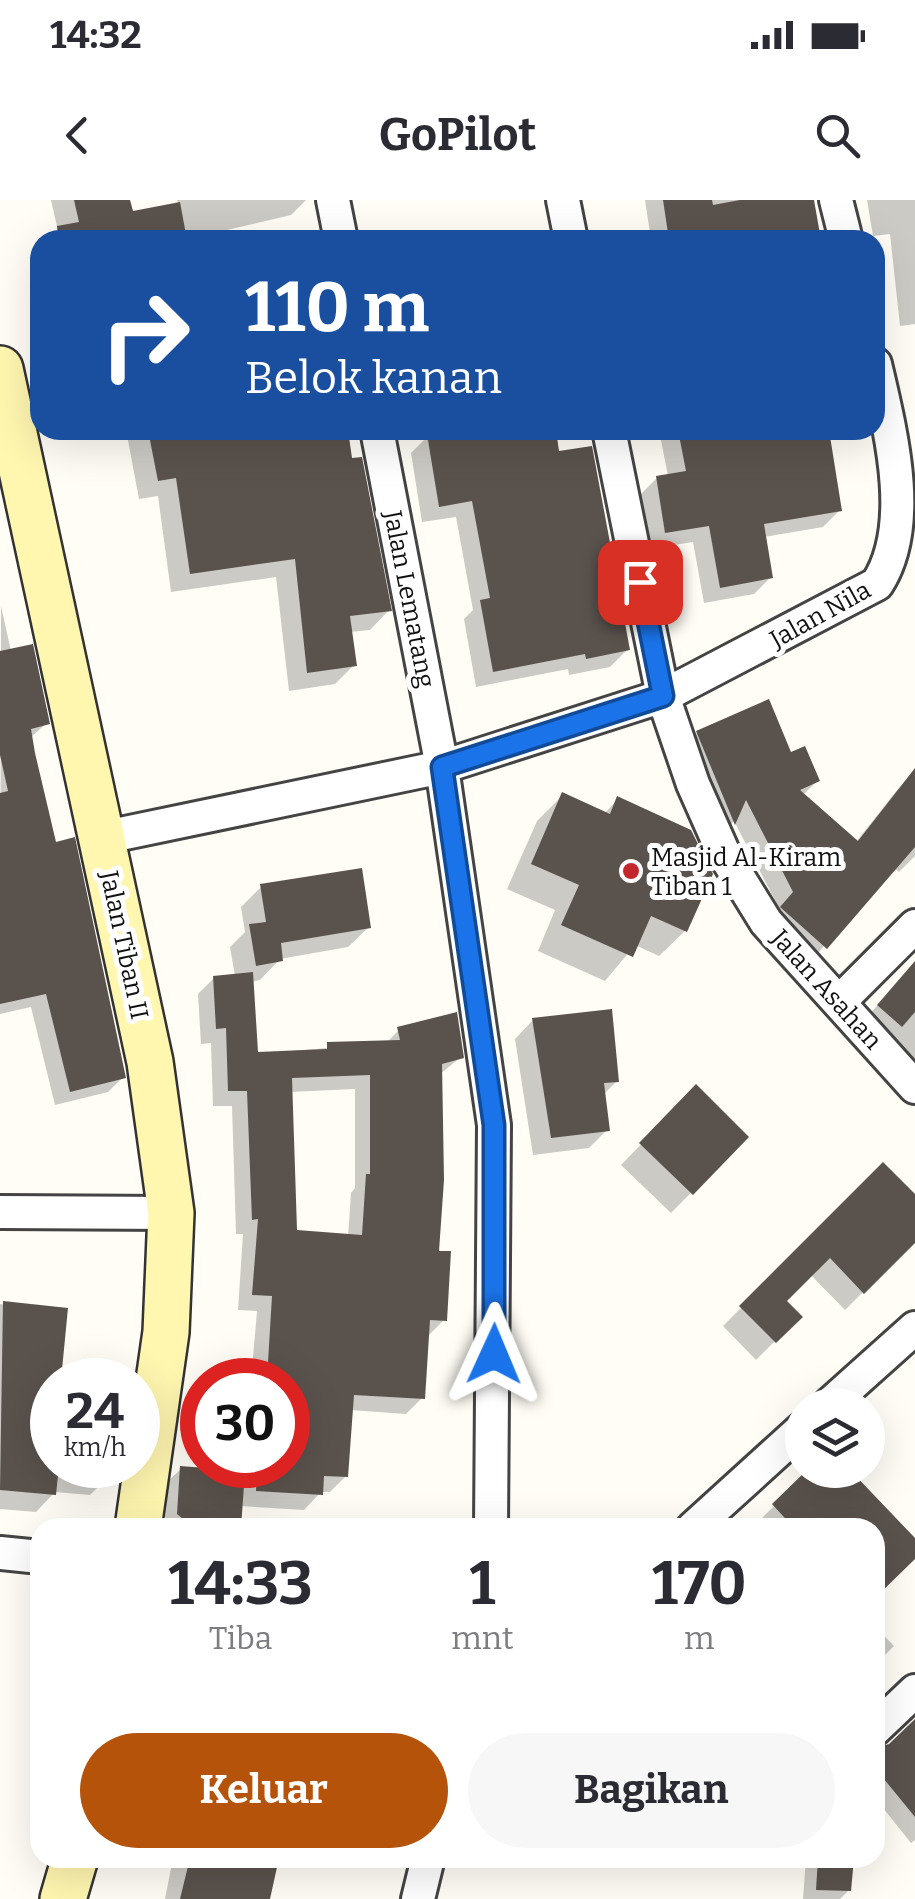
<!DOCTYPE html>
<html lang="id">
<head>
<meta charset="utf-8">
<style>
	:root { --surface:#fff; --page:#f7f7f7; --text:#2b2b33; --muted:#7c7c81; --accent:#b45309 }
	body { margin:0; font-family:Bitter,serif; background:var(--page); color:var(--text); height:100vh; display:flex; flex-direction:column; font-size:38px; white-space:nowrap }
	* { box-sizing:border-box; margin:0 }
	p { font-size:32px; color:var(--muted) }
	.icon { flex:none; width:55px; height:55px; fill:none; stroke:currentColor; stroke-width:2; stroke-linecap:round; stroke-linejoin:round }
	.map { position:relative; flex:1; overflow:hidden }
	.panel { position:absolute; left:30px; top:1318px; width:855px; height:350px; display:flex; flex-direction:column; background:var(--surface); border-radius:30px; box-shadow:0 10px 40px #0002 }
	.panel>* { flex:none }
	.hud { position:absolute; left:30px; top:30px; width:855px; height:210px; border-radius:30px; box-shadow:0 10px 40px #0002; background:#1a4fa0; color:#fff; overflow:hidden }
	.fabs { position:absolute; left:785px; top:1188px; display:grid; gap:20px }
	.fabs a { display:grid; place-items:center; width:100px; height:100px; border-radius:50%; background:var(--surface); box-shadow:0 10px 40px #0002; font-size:50px }
	.speed { position:absolute; left:30px; top:1158px; display:flex; gap:20px; font-size:50px; font-weight:700; text-align:center }
	.speed>* { display:grid; place-content:center; width:130px; height:130px; border-radius:50%; background:var(--surface); box-shadow:0 10px 40px #0002; line-height:1 }
	.speed small { font-size:25px; font-weight:400 }
	.speed .limit { border:15px solid #d22; background:#fff; color:#111 }
	.pin { position:absolute; display:grid; place-items:center; width:85px; height:85px; color:#fff; margin:-42px; border-radius:20px; box-shadow:0 5px 15px #0006 }
	.me { position:absolute; width:110px; margin:-55px; rotate:1deg; stroke-linejoin:round; filter:drop-shadow(0 0 8px #0008) }
	.turn { display:flex; align-items:center; gap:35px; height:210px; padding:0 50px; font-size:45px }
	.turn .icon { width:130px; height:130px; stroke-width:2.5 }
	.turn b { display:block; font-size:70px; line-height:85px }
	.eta { display:flex; justify-content:space-evenly; align-items:center; height:170px; text-align:center }
	.eta b { font-size:60px; font-weight:700; line-height:70px }
	.action { display:flex; gap:20px; margin-top:auto; padding:20px 50px }
	.action a { flex:1; height:115px; border-radius:60px; background:var(--accent); color:#fff; font-size:40px; font-weight:700; line-height:115px; text-align:center }
	.action a+a { background:var(--page); color:var(--text) }
	.status { display:flex; justify-content:space-between; align-items:center; height:70px; padding:0 50px; background:var(--surface); direction:ltr }
	.status svg { height:28px; fill:currentColor }
	header { display:flex; justify-content:space-between; align-items:center; height:130px; padding:0 50px; background:var(--surface); font-size:45px; font-weight:700 }
	.map>svg:first-child { display:block }
	.shadow { fill:#0003; fill-rule:evenodd }
	.building { fill:#5a524d; fill-rule:evenodd }
	.lines { fill:none; stroke-linecap:round; stroke-linejoin:round }
	.street-casing { stroke:#444; stroke-width:38 }
	.secondary-casing { stroke:#333; stroke-width:50 }
	.street { stroke:#fff; stroke-width:32 }
	.secondary { stroke:#fff6b0; stroke-width:45 }
	.route-casing { stroke:#114b97; stroke-width:25 }
	.route { stroke:#1a73e8; stroke-width:18 }
	.poi-dot { fill:#c4262e; stroke:#fff; stroke-width:4 }
	.labels { text-anchor:middle; stroke-width:10; stroke-linejoin:round; paint-order:stroke }
	.street-label { font-size:25px; fill:#111; stroke:#fff }
	.poi-label { font-size:25px; fill:#111; stroke:#fff; text-anchor:start }
</style>
</head>
<body>
<div class="status"><b>14:32</b><svg viewBox="0 0 49 12"><path d="M0 12V9h3v3zM5 12V6h3v6zM10 12V3h3v9zM15 12V0h3v12zM26 1h20v11H26zM47 4h2v5h-2z"/></svg></div>
<header><svg class="icon" aria-label="back" viewBox="0 0 24 24"><path d="M15 5l-7 7 7 7"/></svg>GoPilot<svg class="icon" aria-label="search" viewBox="0 0 24 24"><circle cx="10" cy="10" r="6"/><path d="M15 15l6 6"/></svg></header>
<div class="map">
<svg width="915" height="1699" viewBox="0 0 915 1699">
	<rect width="100%" height="100%" fill="#fffdf5"/>
	<path class="shadow" d="M 51,0 L 128,0 L 131,14 L 178,5 L 177,0 L 306,0 L 291,15 L 184,40 L 60,40 Z
		M 645,0 L 810,0 L 818,40 L 651,40 Z
		M 867,0 L 915,0 L 915,124 L 900,126 L 890,34 L 873,36 Z
		M 126,230 L 345,230 L 389,410 L 370,430 L 350,432 L 354,465 L 335,484 L 289,491 L 276,377 L 171,392 L 158,296 L 139,299 Z
		M 466,230 L 553,230 L 557,254 L 627,450 L 610,467 L 569,475 L 568,469 L 476,487 L 464,419 L 473,410 L 456,317 L 422,322 L 411,253 L 428,236 Z
		M 659,230 L 826,230 L 839,311 L 823,327 L 764,337 L 771,377 L 754,394 L 704,403 L 693,342 L 649,349 L 640,295 L 657,278 L 668,276 Z
		M 1,406 L 11,451 L 47,523 L 30,538 L 54,645 L 123,877 L 108,892 L 55,905 L 31,807 L 0,814 Z
		M 697,533 L 790,556 L 817,581 L 803,595 L 856,642 L 897,590 L 912,575 L 915,577 L 915,656 L 899,672 L 894,668 L 810,762 L 767,724 L 780,710 L 734,621 L 719,637 L 682,548 Z
		M 563,595 L 604,614 L 618,599 L 685,731 L 659,756 L 635,745 L 605,781 L 538,751 L 555,710 L 507,689 L 537,621 Z
		M 261,687 L 369,727 L 348,747 L 280,759 L 260,780 L 251,782 L 256,854 L 386,843 L 399,830 L 461,857 L 439,875 L 437,1053 L 444,1120 L 427,1137 L 422,1198 L 406,1214 L 350,1210 L 346,1276 L 330,1292 L 321,1292 L 304,1310 L 240,1306 L 239,1328 L 164,1328 L 167,1282 L 181,1269 L 244,1273 L 244,1265 L 288,1265 L 288,1180 L 251,1180 L 257,1111 L 238,1110 L 243,1034 L 236,1034 L 232,906 L 213,906 L 211,843 L 201,844 L 198,794 L 214,778 L 235,776 L 230,747 L 245,732 L 241,707 ZM 355,889 L 355,988 L 351,993 L 348,1037 L 294,1032 L 290,892 Z
		M 915,762 L 915,860 L 889,836 L 862,823 Z
		M 533,820 L 617,881 L 603,895 L 607,930 L 589,948 L 533,955 L 515,839 Z
		M 696,888 L 746,937 L 671,1013 L 621,965 Z
		M 883,965 L 915,998 L 915,1040 L 845,1110 L 810,1074 L 783,1101 L 799,1117 L 756,1160 L 723,1126 Z
		M 0,1104 L 65,1110 L 58,1180 L 52,1180 L 52,1265 L 109,1265 L 108,1277 L 90,1295 L 55,1292 L 36,1312 L 0,1309 Z
		M 810,1270 L 846,1270 L 915,1341 L 915,1356 L 875,1395 L 875,1328 L 759,1328 L 756,1324 Z
		M 875,1426 L 894,1446 L 875,1465 Z
		M 915,1521 L 915,1640 L 911,1643 L 875,1598 L 875,1551 L 890,1546 Z
		M 173,1658 L 278,1658 L 268,1699 L 165,1699 Z
		M 517,1658 L 553,1658 L 520,1668 Z
		M 806,1658 L 851,1658 L 849,1690 L 840,1699 L 803,1699 Z"/>
	<path class="building" d="M 74,0 L 130,0 L 133,11 L 180,2 L 187,40 L 58,40 L 57,26 L 79,22 Z
		M 663,0 L 712,0 L 713,5 L 740,0 L 814,0 L 821,40 L 738,40 L 737,36 L 669,40 Z
		M 148,230 L 348,230 L 352,258 L 362,257 L 392,411 L 350,416 L 357,466 L 307,473 L 295,359 L 190,374 L 176,278 L 158,281 Z
		M 451,230 L 556,230 L 559,251 L 592,246 L 630,450 L 586,459 L 585,454 L 493,472 L 480,400 L 490,398 L 472,301 L 439,307 L 427,234 Z
		M 678,230 L 758,230 L 759,235 L 829,230 L 842,311 L 764,324 L 773,378 L 720,388 L 709,326 L 665,333 L 656,276 L 686,271 Z
		M 33,444 L 50,524 L 31,529 L 35,553 L 56,642 L 75,637 L 126,878 L 70,892 L 46,794 L 0,804 L 0,593 L 8,591 L 0,555 L 0,451 Z
		M 769,499 L 791,552 L 805,546 L 820,581 L 800,590 L 858,641 L 915,568 L 915,647 L 827,749 L 780,707 L 793,692 L 746,600 L 735,625 L 696,531 Z
		M 562,592 L 610,614 L 617,596 L 691,630 L 713,674 L 687,732 L 651,716 L 633,757 L 561,725 L 579,685 L 531,664 Z
		M 362,668 L 371,728 L 281,743 L 283,761 L 256,766 L 249,724 L 266,722 L 260,684 Z
		M 915,761 L 915,812 L 902,827 L 877,805 Z
		M 253,772 L 258,852 L 327,849 L 327,842 L 400,840 L 397,827 L 457,812 L 464,858 L 442,864 L 444,980 L 439,1051 L 451,1051 L 447,1121 L 430,1120 L 425,1199 L 354,1195 L 348,1277 L 324,1276 L 323,1295 L 256,1291 L 257,1265 L 288,1265 L 288,1180 L 267,1179 L 272,1096 L 252,1095 L 258,1019 L 252,1020 L 247,891 L 228,891 L 226,828 L 216,829 L 213,776 ZM 370,875 L 370,974 L 366,974 L 362,1035 L 297,1030 L 292,878 Z
		M 612,809 L 619,882 L 604,883 L 610,931 L 551,938 L 532,818 Z
		M 696,884 L 749,937 L 693,995 L 639,943 Z
		M 883,962 L 915,994 L 915,1043 L 864,1094 L 830,1058 L 787,1101 L 803,1117 L 776,1143 L 739,1106 Z
		M 3,1101 L 68,1108 L 61,1180 L 52,1180 L 52,1265 L 59,1265 L 56,1295 L 0,1290 Z
		M 180,1266 L 245,1271 L 241,1328 L 194,1328 L 177,1314 Z
		M 807,1270 L 850,1270 L 915,1338 L 915,1359 L 875,1398 L 875,1328 L 794,1328 L 772,1304 Z
		M 915,1519 L 915,1617 L 875,1568 L 875,1548 L 889,1544 Z
		M 190,1658 L 279,1658 L 270,1699 L 180,1699 Z
		M 818,1658 L 854,1658 L 851,1691 L 816,1690 Z"/>
	<g class="lines">
		<defs>
			<path id="street" d="M 333,0 L 341,40
				M 563,0 L 571,40
				M 836,0 L 846,40
				M 377,230 L 442,567 L 494,925 L 491,1328
				M 609,230 L 663,496 L 693,584 L 724,654 L 766,722 L 915,887
				M 101,638 L 442,567 L 663,496 L 877,384 C 915,326 891,233 875,164
				M 839,802 L 915,726
				M 0,1012 L 171,1013
				M 829,1205 L 915,1128
				M 693,1328 L 802,1229
				M 0,1353 L 40,1357
				M 875,1529 L 915,1491
				M 418,1699 L 428,1658"/>
			<path id="secondary" d="M 0,169 L 150,862 L 171,1013 L 166,1132 L 138,1328
				M 63,1699 L 75,1658"/>
		</defs>
		<use href="#street" class="street-casing"/>
		<use href="#secondary" class="secondary-casing"/>
		<use href="#street" class="street"/>
		<use href="#secondary" class="secondary"/>
	</g>
	<g class="lines">
		<defs>
			<path id="route" d="M 494,1154 L 494,925 L 442,567 L 663,496 L 640,382"/>
		</defs>
		<use href="#route" class="route-casing"/>
		<use href="#route" class="route"/>
	</g>
	<circle class="poi-dot" cx="631" cy="671" r="10"/>
	<g class="labels">
		<g class="street-label">
			<text transform="translate(410 399) rotate(79)" y="9">Jalan Lematang</text>
			<text transform="translate(820 414) rotate(-29)" y="9">Jalan Nila</text>
			<text transform="translate(125 745) rotate(78)" y="9">Jalan Tiban II</text>
			<text transform="translate(827 789) rotate(48)" y="9">Jalan Asahan</text>
		</g>
		<g class="poi-label">
			<text x="651" y="666">Masjid Al-Kiram<tspan x="651" dy="29">Tiban 1</tspan></text>
		</g>
	</g>
</svg>
<div class="fabs">
<a><svg class="icon" aria-label="layers" viewBox="0 0 24 24"><path d="M12 4l9 5-9 5-9-5zM3 14l9 5 9-5"/></svg></a>
</div>
<div class="speed"><div>24<small>km/h</small></div><div class="limit">30</div></div>
<div class="pin" style="left:640px;top:382px;background:#d93025"><svg class="icon" aria-label="arrive" viewBox="0 0 24 24"><path d="M6 21V4h12l-3 4 3 4H6"/></svg></div>
<svg class="me" style="left:494px;top:1154px" viewBox="-20 -20 40 40"><path d="M0-17L14 15 0 8-14 15z" fill="#1a73e8" stroke="#fff" stroke-width="4"/></svg>
<div class="hud">
<div class="turn"><svg class="icon" aria-label="right" viewBox="0 0 24 24"><path d="M7 20v-9h11M14 6l5 5-5 5"/></svg><div><b>110 m</b>Belok kanan</div></div>
</div>
<section class="panel">
<div class="eta">
<div><b>14:33</b><p>Tiba</p></div>
<div><b>1</b><p>mnt</p></div>
<div><b>170</b><p>m</p></div>
</div>
<div class="action"><a>Keluar</a><a>Bagikan</a></div>
</section>
</div>
</body>
</html>
